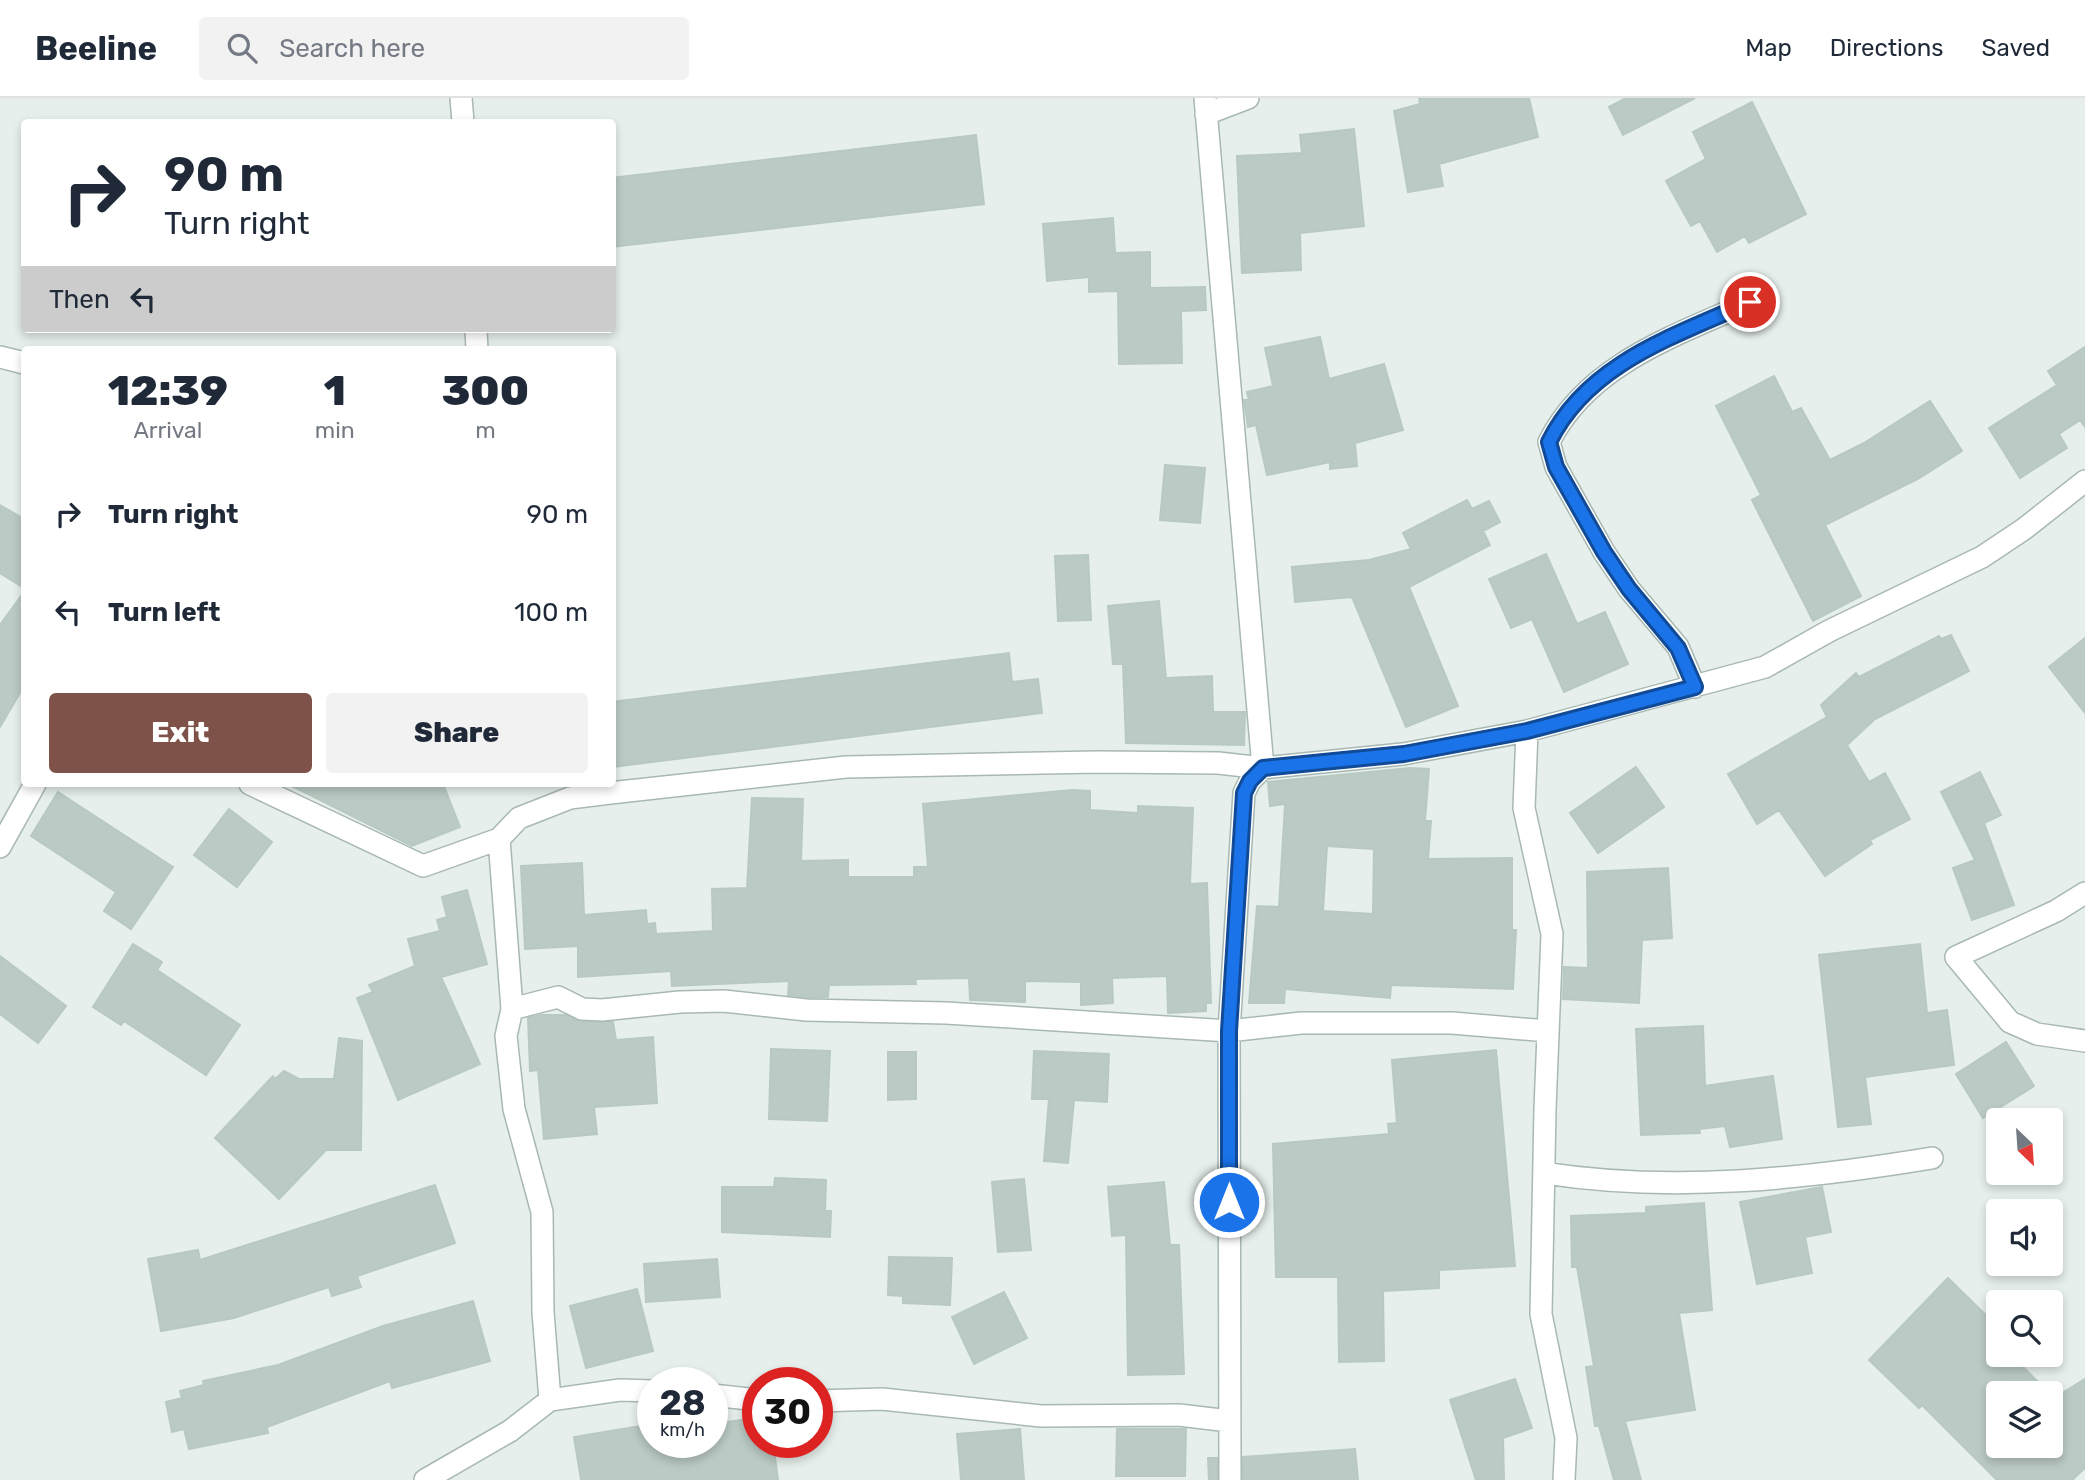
<!DOCTYPE html>
<html lang="en">
<head>
<meta charset="utf-8">
<style>
	:root { --surface:#fff; --page:#f2f2f3; --text:#1f2937; --muted:#747a83; --line:#e0e1e3; --accent:#7f5249 }
	body { margin:0; font-family:Rubik,sans-serif; background:var(--page); color:var(--text); height:100vh; display:flex; flex-direction:column; font-size:26px; white-space:nowrap }
	* { box-sizing:border-box; margin:0 }
	p { font-size:23px; color:var(--muted) }
	.icon { flex:none; width:38px; height:38px; fill:none; stroke:currentColor; stroke-width:2; stroke-linecap:round; stroke-linejoin:round }
	.map { position:relative; flex:1; overflow:hidden }
	.details { position:absolute; left:21px; top:248px; width:595px; height:441px; display:flex; flex-direction:column; background:var(--surface); border-radius:7px; box-shadow:0 4px 10px #0003 }
	.details>* { flex:none }
	.banner { position:absolute; left:21px; top:21px; width:595px; height:214px; border-radius:7px; box-shadow:0 4px 10px #0003; background:#fff; color:var(--text); overflow:hidden }
	.needle { width:46px; rotate:155deg }
	.controls { position:absolute; left:1986px; top:1010px; display:grid; gap:14px }
	.controls a { display:grid; place-items:center; width:77px; height:77px; border-radius:7px; background:var(--surface); box-shadow:0 4px 10px #0003; font-size:35px }
	.speed { position:absolute; left:637px; top:1269px; display:flex; gap:14px; font-size:35px; font-weight:700; text-align:center }
	.speed>* { display:grid; place-content:center; width:91px; height:91px; border-radius:50%; background:var(--surface); box-shadow:0 4px 10px #0003; line-height:1 }
	.speed small { font-size:18px; font-weight:400 }
	.speed .limit { border:10px solid #d22; background:#fff; color:#111 }
	.pin { position:absolute; display:grid; place-items:center; width:60px; height:60px; color:#fff; margin:-30px; border:4px solid #fff; border-radius:50%; box-shadow:0 2px 7px #0007 }
	.me { position:absolute; width:77px; margin:-38px; rotate:0deg; stroke-linejoin:round; filter:drop-shadow(0 0 5px #0008) }
	.turn { display:flex; align-items:center; gap:24px; height:147px; padding:0 28px; font-size:32px }
	.turn .icon { width:91px; height:91px; stroke-width:2.5 }
	.turn b { display:block; font-size:49px; line-height:60px }
	.then { display:flex; align-items:center; height:66px; padding:0 28px; background:#0003; gap:14px; font-size:26px }
	.eta { display:flex; justify-content:space-evenly; align-items:center; height:119px; text-align:center }
	.eta b { font-size:42px; font-weight:800; line-height:49px }
	.primary-button { display:flex; gap:14px; margin-top:auto; padding:14px 28px }
	.primary-button a { flex:1; height:80px; border-radius:7px; background:var(--accent); color:#fff; font-size:28px; font-weight:800; line-height:80px; text-align:center }
	.primary-button a+a { background:var(--page); color:var(--text) }
	ul { padding:0; list-style:none }
	li { display:flex; align-items:center; gap:21px; height:98px; padding:0 28px }
	li div { flex:1 }
	li b { display:block; font-size:26px }
	li em { font-style:normal }
	header { display:flex; align-items:center; gap:42px; box-sizing:border-box; height:98px; padding:0 35px; background:var(--surface); border-bottom:2px solid var(--line) }
	header strong { font-size:33px }
	nav { display:flex; gap:38px; margin-inline-start:auto; font-size:24px }
	.search { width:490px; height:63px; background:var(--page); display:flex; align-items:center; gap:18px; box-sizing:border-box; padding:0 24px; border-radius:7px; color:var(--muted); font-size:26px }
	.map>svg:first-child { display:block }
	.building { fill:#bbcac4; stroke:#b8c9c2; stroke-width:2; fill-rule:evenodd }
	.lines { fill:none; stroke-linecap:round; stroke-linejoin:round }
	.street-casing { stroke:#a8b8b2; stroke-width:24 }
	.street { stroke:#fff; stroke-width:21 }
	.route-casing { stroke:#114b97; stroke-width:18 }
	.route { stroke:#1a73e8; stroke-width:12 }
</style>
</head>
<body>
<header>
<strong>Beeline</strong>
<div class="search"><svg class="icon" aria-label="search" viewBox="0 0 24 24"><circle cx="10" cy="10" r="6"/><path d="M15 15l6 6"/></svg>Search here</div>
<nav><a>Map</a><a>Directions</a><a>Saved</a></nav>
</header>
<div class="map">
<svg width="2085" height="1382" viewBox="0 0 2085 1382">
	<rect width="100%" height="100%" fill="#e6efeb"/>
	<path class="building" d="M 1419,0 L 1529,0 L 1538,39 L 1439,66 L 1443,88 L 1408,94 L 1394,13 L 1420,6 Z
		M 1626,0 L 1695,0 L 1623,37 L 1609,9 Z
		M 1752,4 L 1806,116 L 1749,145 L 1745,138 L 1717,154 L 1700,123 L 1691,128 L 1666,83 L 1706,61 L 1693,34 Z
		M 1354,31 L 1364,128 L 1300,135 L 1301,172 L 1242,175 L 1237,58 L 1302,55 L 1300,37 Z
		M 976,37 L 984,106 L 612,149 L 612,80 Z
		M 1113,120 L 1115,155 L 1150,154 L 1150,190 L 1205,189 L 1206,212 L 1181,213 L 1182,265 L 1119,266 L 1118,193 L 1089,194 L 1089,179 L 1047,183 L 1043,126 Z
		M 1320,239 L 1329,281 L 1384,266 L 1403,332 L 1355,345 L 1357,368 L 1330,371 L 1330,364 L 1267,377 L 1256,327 L 1248,329 L 1244,302 L 1249,302 L 1247,294 L 1273,288 L 1265,250 Z
		M 2085,249 L 2085,329 L 2080,322 L 2059,336 L 2067,350 L 2020,380 L 1989,330 L 2057,287 L 2048,273 Z
		M 1774,278 L 1792,314 L 1801,310 L 1830,362 L 1864,345 L 1930,303 L 1962,353 L 1918,381 L 1825,427 L 1861,498 L 1813,523 L 1752,402 L 1761,397 L 1716,308 Z
		M 1165,367 L 1205,370 L 1200,425 L 1160,422 Z
		M 1467,402 L 1472,411 L 1489,403 L 1500,424 L 1483,433 L 1490,447 L 1409,489 L 1458,608 L 1406,629 L 1352,499 L 1295,504 L 1292,469 L 1369,462 L 1411,451 L 1403,435 Z
		M 0,407 L 24,421 L 24,490 L 0,475 Z
		M 1546,456 L 1577,526 L 1605,514 L 1628,566 L 1564,594 L 1532,521 L 1511,530 L 1489,481 Z
		M 1088,457 L 1091,522 L 1058,523 L 1055,458 Z
		M 24,494 L 24,588 L 0,629 L 0,527 Z
		M 1159,503 L 1166,580 L 1212,578 L 1213,614 L 1245,614 L 1244,647 L 1126,645 L 1123,566 L 1113,566 L 1108,508 Z
		M 1951,537 L 1969,573 L 1875,621 L 1847,647 L 1869,684 L 1885,675 L 1910,721 L 1870,742 L 1872,746 L 1825,778 L 1779,712 L 1757,726 L 1728,676 L 1827,619 L 1821,607 L 1856,575 L 1859,579 L 1939,538 L 1941,541 Z
		M 2085,540 L 2085,615 L 2049,569 Z
		M 1009,555 L 1012,584 L 1038,581 L 1042,615 L 612,669 L 612,604 Z
		M 1636,669 L 1664,709 L 1598,755 L 1570,715 Z
		M 1410,670 L 1429,671 L 1425,723 L 1431,723 L 1428,761 L 1512,760 L 1512,832 L 1516,832 L 1513,891 L 1391,887 L 1390,900 L 1285,891 L 1284,905 L 1249,905 L 1257,808 L 1279,809 L 1285,706 L 1270,708 L 1268,684 ZM 1327,748 L 1374,751 L 1373,816 L 1323,813 Z
		M 1980,674 L 2001,717 L 1984,725 L 2014,807 L 1972,822 L 1953,770 L 1975,762 L 1941,694 Z
		M 288,686 L 443,686 L 460,729 L 412,748 Z
		M 1072,692 L 1090,693 L 1090,712 L 1138,715 L 1138,708 L 1193,710 L 1190,786 L 1207,785 L 1211,905 L 1206,905 L 1206,913 L 1168,915 L 1167,878 L 1112,880 L 1113,905 L 1081,907 L 1081,884 L 1025,883 L 1025,904 L 970,902 L 969,880 L 915,881 L 916,886 L 829,887 L 828,899 L 807,899 L 788,897 L 789,883 L 672,888 L 671,873 L 578,879 L 578,848 L 525,851 L 521,768 L 582,765 L 584,817 L 646,812 L 647,826 L 655,825 L 656,836 L 713,833 L 712,791 L 747,790 L 752,700 L 803,701 L 801,763 L 848,762 L 848,779 L 914,779 L 914,769 L 928,769 L 923,706 Z
		M 58,694 L 173,769 L 131,831 L 104,813 L 116,794 L 31,738 Z
		M 229,711 L 272,744 L 237,789 L 194,757 Z
		M 1668,770 L 1672,840 L 1642,842 L 1639,905 L 1563,901 L 1564,869 L 1588,870 L 1587,774 Z
		M 467,792 L 487,866 L 441,879 L 480,966 L 398,1002 L 357,900 L 373,894 L 369,887 L 415,868 L 408,841 L 440,833 L 437,822 L 447,819 L 442,799 Z
		M 133,846 L 162,864 L 157,872 L 240,927 L 206,977 L 124,923 L 121,927 L 93,909 Z
		M 1920,846 L 1927,915 L 1947,912 L 1954,967 L 1865,979 L 1871,1026 L 1838,1029 L 1819,857 Z
		M 0,858 L 66,908 L 38,945 L 0,916 Z
		M 542,917 L 565,917 L 581,924 L 613,924 L 616,942 L 653,939 L 657,1005 L 594,1009 L 597,1036 L 544,1041 L 538,972 L 530,973 L 528,920 Z
		M 1703,928 L 1705,988 L 1773,978 L 1782,1041 L 1730,1049 L 1725,1028 L 1699,1031 L 1700,1035 L 1641,1037 L 1636,931 Z
		M 339,940 L 362,943 L 361,1052 L 326,1052 L 279,1101 L 215,1040 L 273,978 L 275,981 L 284,973 L 299,981 L 334,981 Z
		M 2006,944 L 2034,988 L 1983,1020 L 1956,976 Z
		M 771,951 L 830,953 L 827,1023 L 769,1021 Z
		M 1496,952 L 1515,1168 L 1439,1172 L 1439,1190 L 1383,1193 L 1384,1263 L 1339,1264 L 1338,1179 L 1276,1179 L 1273,1046 L 1389,1036 L 1388,1026 L 1397,1025 L 1392,962 Z
		M 1034,953 L 1109,956 L 1107,1004 L 1074,1002 L 1068,1065 L 1044,1063 L 1049,1001 L 1032,1001 Z
		M 888,954 L 916,954 L 916,1001 L 888,1002 Z
		M 775,1080 L 826,1082 L 825,1113 L 831,1113 L 830,1139 L 722,1134 L 722,1089 L 774,1089 Z
		M 1024,1081 L 1031,1152 L 998,1154 L 992,1084 Z
		M 1164,1084 L 1170,1147 L 1179,1147 L 1184,1276 L 1128,1277 L 1126,1137 L 1112,1138 L 1108,1089 Z
		M 435,1087 L 455,1145 L 357,1178 L 361,1189 L 332,1198 L 329,1189 L 234,1220 L 161,1233 L 148,1161 L 198,1152 L 200,1162 Z
		M 1822,1089 L 1831,1134 L 1805,1139 L 1812,1175 L 1757,1186 L 1740,1104 Z
		M 1704,1105 L 1712,1212 L 1679,1215 L 1695,1312 L 1625,1323 L 1641,1382 L 1614,1382 L 1599,1328 L 1595,1328 L 1586,1269 L 1594,1268 L 1577,1169 L 1572,1169 L 1571,1118 L 1646,1115 L 1646,1109 Z
		M 889,1159 L 952,1160 L 950,1207 L 903,1205 L 903,1198 L 888,1197 Z
		M 717,1161 L 720,1199 L 646,1204 L 644,1166 Z
		M 1948,1180 L 1998,1229 L 1990,1237 L 1998,1245 L 1998,1256 L 2010,1256 L 2049,1295 L 1998,1295 L 1998,1348 L 2051,1348 L 2051,1302 L 2085,1281 L 2085,1370 L 2072,1382 L 1997,1382 L 1922,1307 L 1919,1310 L 1869,1262 Z
		M 637,1191 L 653,1253 L 586,1270 L 570,1208 Z
		M 1004,1194 L 1027,1240 L 974,1266 L 952,1219 Z
		M 473,1203 L 490,1263 L 392,1290 L 390,1283 L 267,1329 L 268,1335 L 189,1351 L 184,1331 L 172,1334 L 166,1304 L 182,1300 L 180,1293 L 204,1287 L 203,1283 L 278,1267 L 383,1228 Z
		M 1515,1281 L 1532,1330 L 1503,1340 L 1504,1382 L 1476,1382 L 1450,1302 Z
		M 758,1320 L 758,1344 L 773,1344 L 778,1382 L 581,1382 L 574,1339 L 653,1326 L 653,1344 L 712,1344 L 712,1326 Z
		M 1020,1331 L 1024,1382 L 961,1382 L 957,1336 Z
		M 1117,1331 L 1186,1331 L 1185,1378 L 1116,1378 Z
		M 1355,1351 L 1358,1382 L 1243,1382 L 1243,1359 Z
		M 1208,1360 L 1217,1360 L 1217,1382 L 1209,1382 Z"/>
	<g class="lines">
		<defs>
			<path id="street" d="M 461,0 L 463,24
				M 1205,0 L 1263,670
				M 1206,16 L 1248,0
				M 476,231 L 477,252
				M 0,259 L 24,265
				M 1695,589 L 1678,549 L 1629,491 L 1604,454 L 1556,369 L 1549,344 C 1588,266 1675,238 1750,204
				M 1527,633 L 1524,710 L 1552,836 L 1545,1011 L 1541,1216 L 1566,1340 L 1564,1382
				M 250,686 L 423,768 L 499,741 L 519,720 L 570,700 L 610,695 L 846,669 L 1097,664 L 1218,665 L 1263,670 L 1403,656 L 1527,633 L 1765,569 L 1829,533 L 1982,459 L 2024,431 L 2085,383
				M 499,741 L 512,911
				M 0,749 L 35,686
				M 2085,795 L 2056,813 L 1956,859 L 2010,924 L 2037,936 L 2085,943
				M 1544,1075 C 1672,1095 1805,1081 1932,1060
				M 712,1297 L 758,1302
				M 550,1302 L 543,1214 L 542,1114 L 514,1011 L 506,938 L 512,911 L 558,899 L 582,911 L 602,912 L 680,904 L 724,903 L 806,912 L 946,915 L 1229,933 L 1301,925 L 1452,925 L 1548,933
				M 817,1303 L 882,1301 L 1041,1318 L 1179,1317 L 1229,1323
				M 425,1382 L 510,1333 L 550,1302 L 620,1292 L 653,1293
				M 1230,1382 L 1229,933 L 1244,695 L 1250,683 L 1263,670"/>
		</defs>
		<use href="#street" class="street-casing"/>
		<use href="#street" class="street"/>
	</g>
	<g class="lines">
		<defs>
			<path id="route" d="M 1229,1104 L 1229,933 L 1244,695 L 1250,683 L 1263,670 L 1404,656 L 1527,633 L 1695,589 L 1678,550 L 1629,491 L 1604,454 L 1556,369 L 1549,344 C 1588,265 1675,238 1750,204"/>
		</defs>
		<use href="#route" class="route-casing"/>
		<use href="#route" class="route"/>
	</g>
</svg>
<div class="controls">
<a><svg class="needle" viewBox="-14 -14 28 28"><path d="M0-13l5 13h-10z" fill="#e53935"/><path d="M0 13l5-13h-10z" fill="#747a83"/></svg></a>
<a><svg class="icon" aria-label="sound" viewBox="0 0 24 24"><path d="M4 9h4l5-4v14l-5-4H4zM17 9q2 3 0 6"/></svg></a>
<a><svg class="icon" aria-label="search" viewBox="0 0 24 24"><circle cx="10" cy="10" r="6"/><path d="M15 15l6 6"/></svg></a>
<a><svg class="icon" aria-label="layers" viewBox="0 0 24 24"><path d="M12 4l9 5-9 5-9-5zM3 14l9 5 9-5"/></svg></a>
</div>
<div class="speed"><div>28<small>km/h</small></div><div class="limit">30</div></div>
<div class="pin" style="left:1750px;top:204px;background:#d93025"><svg class="icon" aria-label="arrive" viewBox="0 0 24 24"><path d="M6 21V4h12l-3 4 3 4H6"/></svg></div>
<svg class="me" style="left:1229px;top:1104px" viewBox="-20 -20 40 40"><circle r="17" fill="#1a73e8" stroke="#fff" stroke-width="3"/><path d="M0-11L8 9 0 5-8 9z" fill="#fff"/></svg>
<div class="banner">
<div class="turn"><svg class="icon" aria-label="right" viewBox="0 0 24 24"><path d="M7 20v-9h11M14 6l5 5-5 5"/></svg><div><b>90 m</b>Turn right</div></div>
<div class="then">Then<svg class="icon" aria-label="left" viewBox="0 0 24 24"><path d="M17 20v-9H6M10 6l-5 5 5 5"/></svg></div>
</div>
<section class="details">
<div class="eta">
<div><b>12:39</b><p>Arrival</p></div>
<div><b>1</b><p>min</p></div>
<div><b>300</b><p>m</p></div>
</div>
<ul>
<li><svg class="icon" aria-label="right" viewBox="0 0 24 24"><path d="M7 20v-9h11M14 6l5 5-5 5"/></svg><div><b>Turn right</b></div><em>90 m</em></li>
<li><svg class="icon" aria-label="left" viewBox="0 0 24 24"><path d="M17 20v-9H6M10 6l-5 5 5 5"/></svg><div><b>Turn left</b></div><em>100 m</em></li>
</ul>
<div class="primary-button"><a>Exit</a><a>Share</a></div>
</section>
</div>
</body>
</html>
